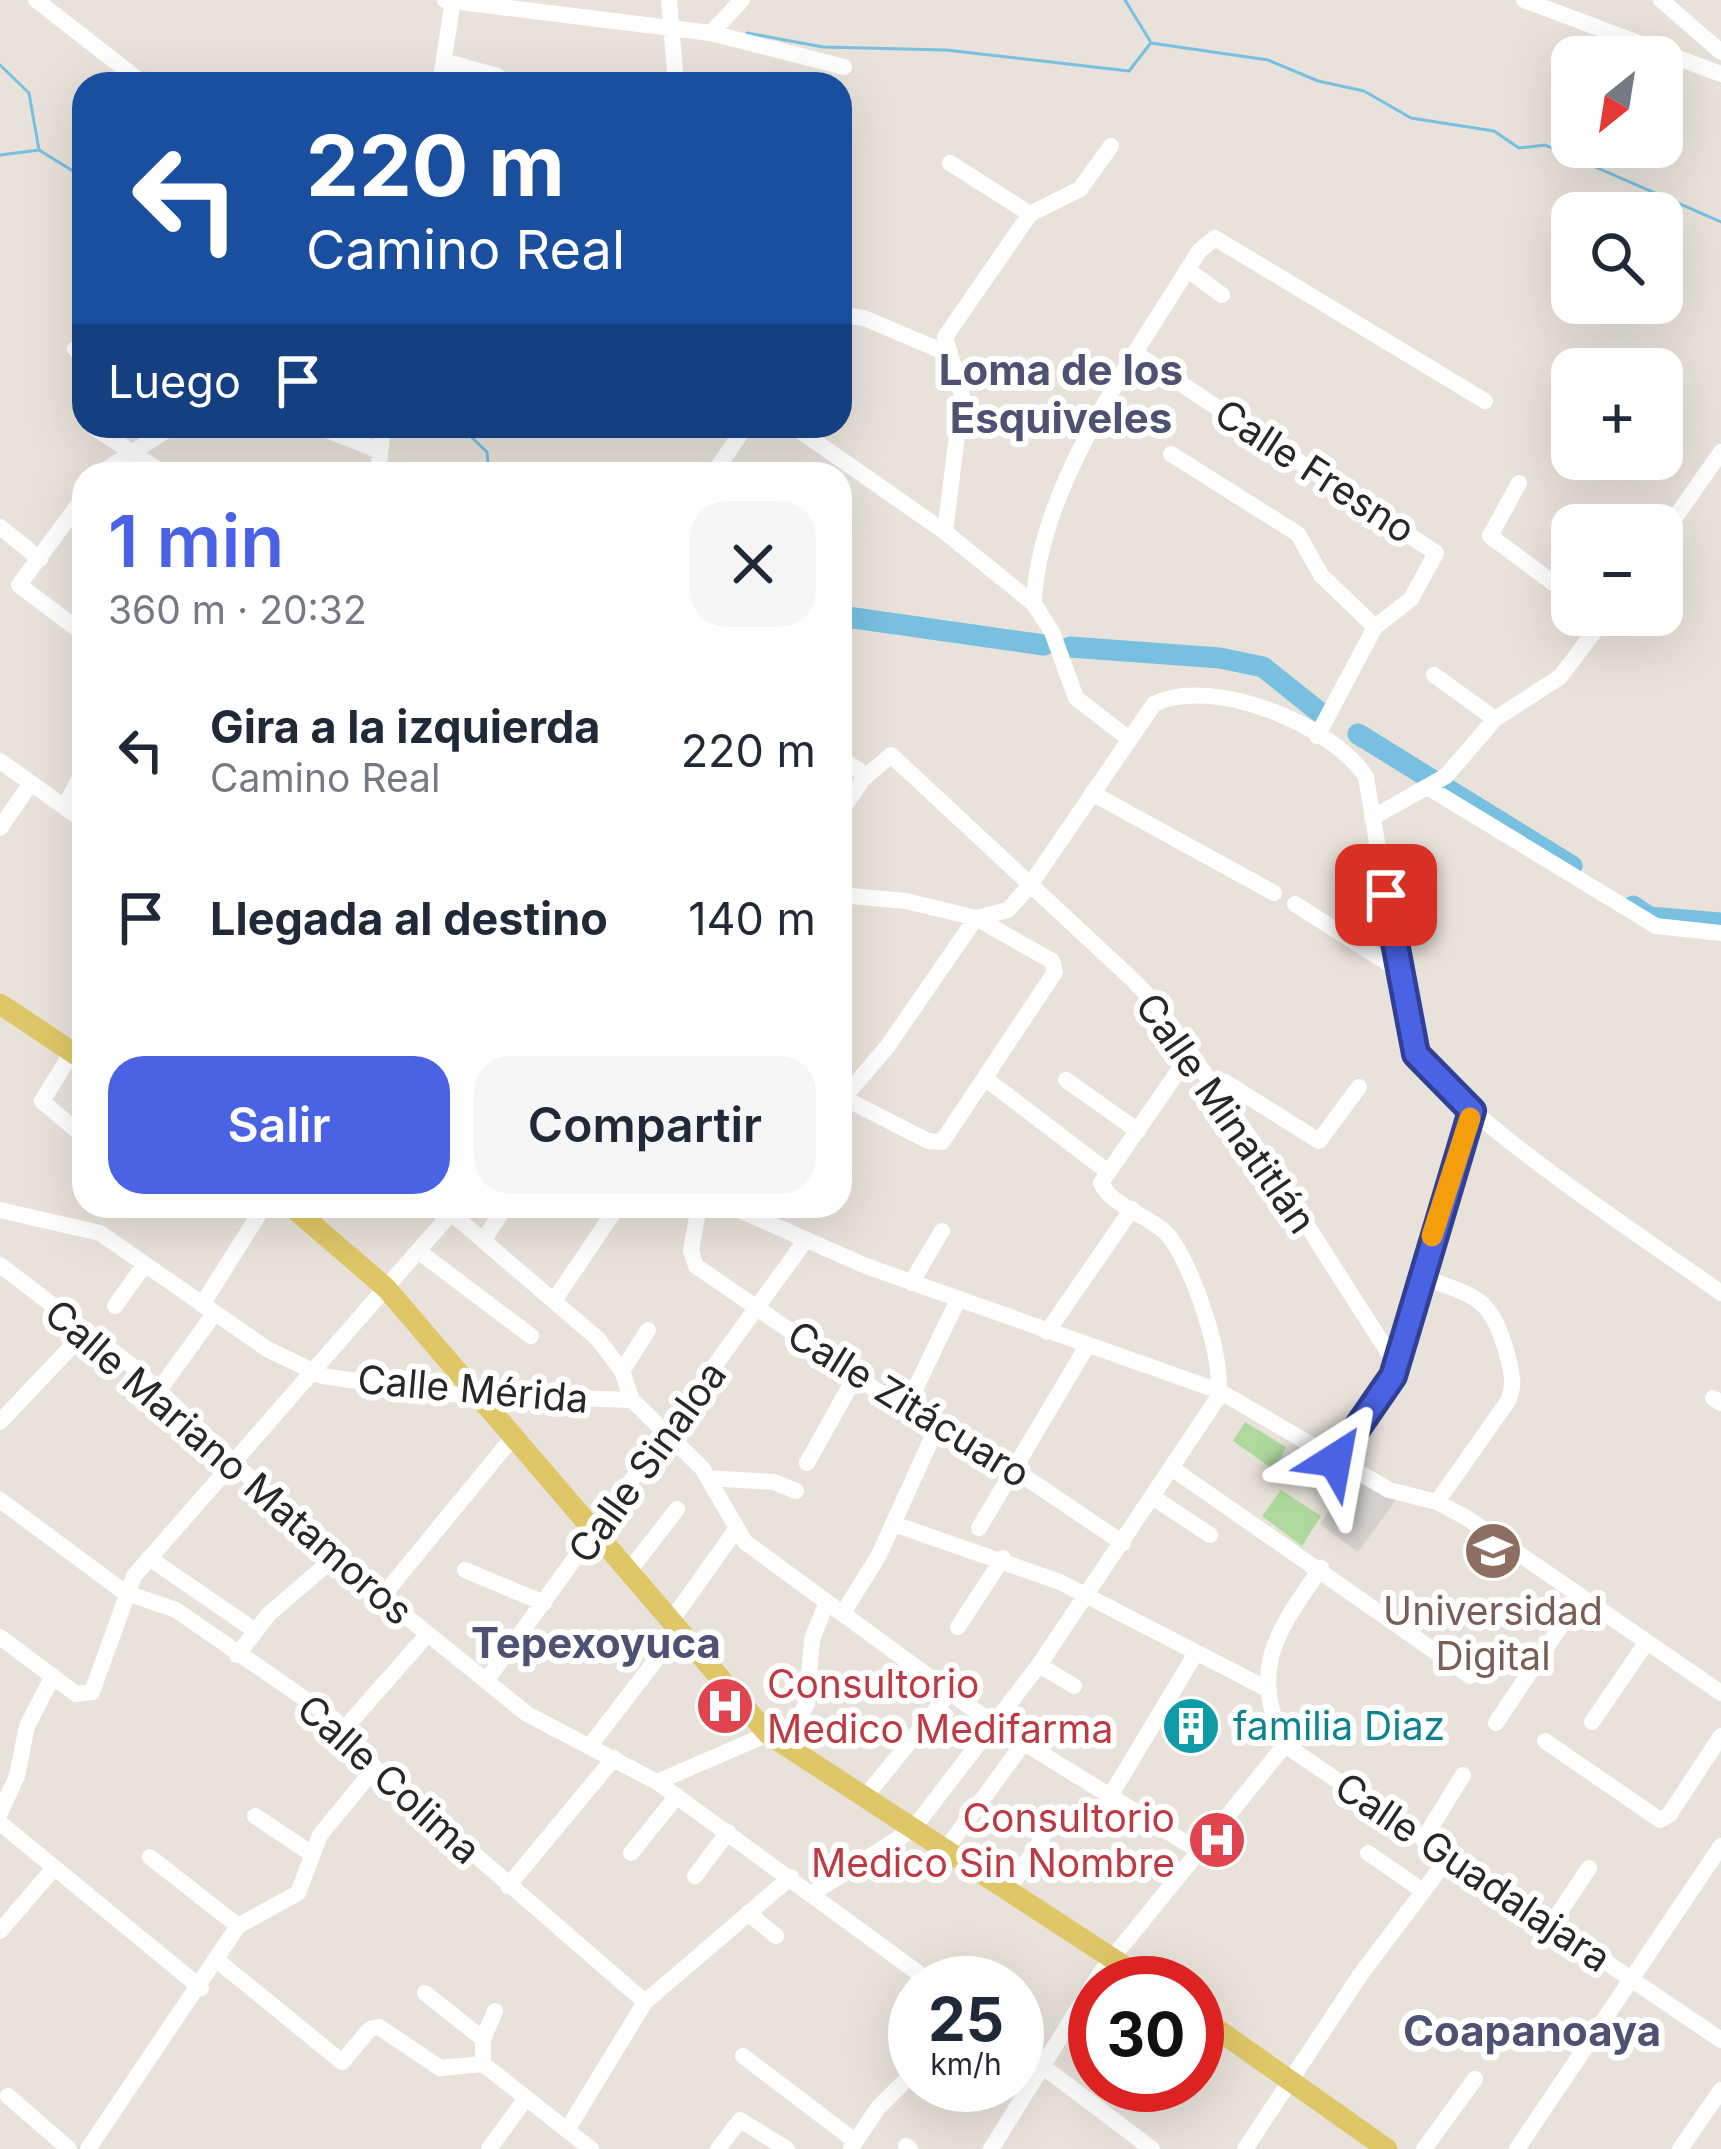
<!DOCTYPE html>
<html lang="es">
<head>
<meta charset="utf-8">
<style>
	:root { --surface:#fff; --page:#f6f6f7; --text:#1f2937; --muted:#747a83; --accent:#4a62e4 }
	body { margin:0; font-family:Inter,sans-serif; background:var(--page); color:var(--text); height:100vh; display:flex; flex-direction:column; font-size:45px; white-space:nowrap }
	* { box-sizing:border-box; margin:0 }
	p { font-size:39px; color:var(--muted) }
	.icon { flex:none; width:66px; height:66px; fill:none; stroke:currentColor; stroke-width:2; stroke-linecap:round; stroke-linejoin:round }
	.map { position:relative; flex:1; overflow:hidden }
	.drawer { position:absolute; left:72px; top:462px; width:780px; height:756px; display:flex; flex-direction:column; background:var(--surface); border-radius:36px; box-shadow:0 12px 48px #0002 }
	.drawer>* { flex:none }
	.top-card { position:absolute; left:72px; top:72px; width:780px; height:366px; border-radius:36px; box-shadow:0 12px 48px #0002; background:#1a4fa0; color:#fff; overflow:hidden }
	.needle { width:78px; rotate:210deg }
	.buttons { position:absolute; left:1551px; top:36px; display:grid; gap:24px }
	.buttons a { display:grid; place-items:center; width:132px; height:132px; border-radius:24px; background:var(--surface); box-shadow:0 12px 48px #0002; font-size:60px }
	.speed { position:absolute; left:888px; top:1956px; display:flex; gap:24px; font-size:60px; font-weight:700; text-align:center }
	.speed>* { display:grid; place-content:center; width:156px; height:156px; border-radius:50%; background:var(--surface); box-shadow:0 12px 48px #0002; line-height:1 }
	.speed small { font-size:30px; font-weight:400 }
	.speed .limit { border:18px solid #d22; background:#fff; color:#111 }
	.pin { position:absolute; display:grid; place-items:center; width:102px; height:102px; color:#fff; margin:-51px; border-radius:24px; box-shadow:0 6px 18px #0006 }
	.me { position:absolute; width:132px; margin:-66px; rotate:34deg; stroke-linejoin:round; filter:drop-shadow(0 0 9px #0008) }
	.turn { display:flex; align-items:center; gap:42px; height:252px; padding:0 36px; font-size:54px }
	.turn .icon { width:156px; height:156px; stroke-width:2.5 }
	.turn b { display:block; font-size:84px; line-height:102px }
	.then { display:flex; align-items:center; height:114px; padding:0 36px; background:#0003; gap:24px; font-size:45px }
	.round { display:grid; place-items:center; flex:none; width:126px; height:126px; border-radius:36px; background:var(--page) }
	.head { display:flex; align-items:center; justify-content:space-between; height:204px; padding:0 36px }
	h1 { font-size:72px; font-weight:600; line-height:90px; color:var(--accent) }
	.primary-button { display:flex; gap:24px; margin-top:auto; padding:24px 36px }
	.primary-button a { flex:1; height:138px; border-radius:36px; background:var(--accent); color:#fff; font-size:48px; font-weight:600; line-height:138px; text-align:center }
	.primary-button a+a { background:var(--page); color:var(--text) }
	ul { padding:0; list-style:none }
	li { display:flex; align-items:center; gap:36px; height:168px; padding:0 36px }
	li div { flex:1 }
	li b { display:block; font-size:45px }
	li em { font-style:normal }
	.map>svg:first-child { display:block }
	.green { fill:#aed99c }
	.plaza { fill:#d5d1cc }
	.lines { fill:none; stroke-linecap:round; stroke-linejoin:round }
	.stream { stroke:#77c0df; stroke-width:3 }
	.river { stroke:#77c0df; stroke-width:21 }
	.minor { stroke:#fff; stroke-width:16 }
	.major { stroke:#dfc767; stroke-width:21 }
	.route-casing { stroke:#304094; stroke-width:30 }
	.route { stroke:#4a62e4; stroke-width:21 }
	.slow { stroke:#f59e0b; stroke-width:21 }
	.labels { text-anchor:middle; stroke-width:12; stroke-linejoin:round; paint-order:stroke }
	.street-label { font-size:39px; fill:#272727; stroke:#fff }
	.education-label { font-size:39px; fill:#785e54; stroke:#fff }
	.health-label { font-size:39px; fill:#be3a42; stroke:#fff; text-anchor:start }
	.culture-label { font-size:39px; fill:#0d838f; stroke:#fff; text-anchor:start }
	.neighbourhood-label { font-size:42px; font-weight:bold; fill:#4d5272; stroke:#fff }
</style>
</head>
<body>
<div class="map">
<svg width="1721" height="2149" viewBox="0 0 1721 2149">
	<rect width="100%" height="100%" fill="#e8e2da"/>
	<path class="green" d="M 1245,1422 L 1286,1447 L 1274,1470 L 1233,1441 Z
		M 1281,1490 L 1321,1516 L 1302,1546 L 1262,1516 Z"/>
	<path class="plaza" d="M 1354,1474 L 1398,1497 L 1358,1552 L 1320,1524 Z"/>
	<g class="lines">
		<path class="stream" d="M 1125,0 L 1150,41
			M 747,33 L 823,47 L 946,50 L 1129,71 L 1150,44
			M 1151,43 L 1268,60 L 1318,81 L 1364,91 L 1411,118 L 1494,131 L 1519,148 L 1545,145 L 1721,222
			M 0,65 L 29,93 L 39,150
			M 0,155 L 39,150 L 73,171 L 84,169
			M 394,430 L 464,430 L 487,452 L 489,474"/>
		<path class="river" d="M 840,616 L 1044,645
			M 1070,647 L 1220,658 L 1263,667 L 1318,711
			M 1358,734 L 1572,866
			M 1633,906 L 1649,917 L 1721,923"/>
		<path class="minor" d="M 36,0 L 144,84
			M 445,0 L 711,33
			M 669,0 L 676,84
			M 742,0 L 711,33 L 844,67
			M 1524,0 L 1721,74
			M 1661,0 L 1721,52
			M 444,61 L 497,76 L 499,84
			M 343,84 L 359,80 L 373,84
			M 440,84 L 453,0
			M 950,163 L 1030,214
			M 1188,270 L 1222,295
			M 840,315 L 864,318 L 949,354
			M 75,349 L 84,355
			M 1135,353 L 1436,553 L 1411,599 L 1375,627 L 1317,736
			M 92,426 L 165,474
			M 317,426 L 380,451
			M 793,426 L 945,532 L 1034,604 L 1052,632 L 1076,698 L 1129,739
			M 1171,454 L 1298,534 L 1321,575 L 1375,627
			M 99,474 L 173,426
			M 315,474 L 329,474
			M 378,474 L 383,426
			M 713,474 L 746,426
			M 1519,483 L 1490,536 L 1572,597
			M 84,497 L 19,585 L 84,634
			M 0,527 L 40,559
			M 945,532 L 962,395 L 945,337 L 1030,214 L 1080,189 L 1111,146
			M 1662,536 L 1721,452
			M 1034,604 C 1037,487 1139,350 1199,251 L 1215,238 L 1485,401
			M 1434,675 L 1495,719
			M 840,758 L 860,771 L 863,779
			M 0,761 L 84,821
			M 1429,788 L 1656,926 L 1721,933
			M 1092,793 L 1274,893
			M 65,807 L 84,769
			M 840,813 L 863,779 L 891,755 L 1133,980 L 1155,1003 L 1262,1155 L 1395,1363
			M 1372,818 L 1446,776 L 1495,719 L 1560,677 L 1607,615
			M 0,828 L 31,783
			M 840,895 L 906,901 L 976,918 L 1052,961 L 1055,972 L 942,1142 L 928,1141 L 844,1098
			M 1295,904 L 1400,971
			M 84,1033 L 42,1101 L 84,1137
			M 986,1079 L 1108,1172
			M 1208,1079 L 1225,1082 L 1319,1141 L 1359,1087
			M 1066,1080 L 1138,1131
			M 840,1102 L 887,1047 L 976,918 L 1008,910 L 1030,885 L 1154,704 C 1212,675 1333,725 1366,777 L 1410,1038 C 1436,1105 1654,1244 1721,1293
			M 443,1206 L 598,1339 L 622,1371 L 632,1400 L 702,1468 L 745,1542 L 992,1723 L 1199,1851
			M 699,1206 L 691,1251 L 696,1266 L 905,1410 L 1013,1469 L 1123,1543
			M 730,1206 L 866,1266 L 1219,1391 L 1389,1490 L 1437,1502 L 1467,1518 L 1721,1693
			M 0,1210 L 100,1233 L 267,1349 L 323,1376 L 445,1394 L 632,1400
			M 484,1239 L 506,1206
			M 418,1251 L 531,1336
			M 0,1265 L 136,1369 L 334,1558 L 527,1714 L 657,1782 L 932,1983
			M 1419,1276 C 1473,1296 1491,1294 1507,1354 C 1511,1371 1516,1383 1508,1401 L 1437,1502
			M 911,1283 L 942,1231
			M 555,1299 L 618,1206
			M 202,1305 L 264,1206
			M 115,1306 L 145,1264
			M 1047,1332 L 1132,1209
			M 622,1371 L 648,1330
			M 159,1390 L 214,1314
			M 1713,1398 L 1721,1403
			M 905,1410 L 958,1300
			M 0,1422 L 87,1330
			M 1335,1460 L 1392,1376 L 1472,1111
			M 807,1463 L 855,1377
			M 1173,1469 L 1470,1676
			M 708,1478 L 774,1482 L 796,1491
			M 1154,1498 L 1210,1535
			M 0,1500 L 124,1592 L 176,1610 L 334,1719 L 375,1768 L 645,2002
			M 894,1524 L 1060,1582 L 1269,1690
			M 979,1528 L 1087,1346
			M 149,1558 L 254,1630
			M 465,1570 L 544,1603
			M 629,1571 L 677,1509
			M 381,1598 L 513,1437
			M 843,1613 L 879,1555 L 936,1429
			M 671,1621 L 735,1531
			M 958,1627 L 1003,1558
			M 0,1637 L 76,1694 L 92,1692 L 134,1576 L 452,1212
			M 237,1655 L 269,1614 L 334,1558
			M 1039,1665 L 1074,1686
			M 486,1681 L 805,1241
			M 1592,1722 L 1646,1643
			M 1496,1723 L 1580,1597
			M 345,1728 L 427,1635
			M 1545,1741 L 1660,1820 L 1669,1815 L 1721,1736
			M 784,1744 L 807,1703 L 812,1639 L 827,1602
			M 1285,1745 L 1721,2040
			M 1285,1745 C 1248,1667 1277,1632 1321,1568
			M 589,1747 L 678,1631
			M 657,1782 L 768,1734
			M 865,1797 L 950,1692
			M 1109,1798 L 1196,1653
			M 0,1813 L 17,1776 L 27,1726 L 53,1676
			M 255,1816 L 312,1854
			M 0,1823 L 201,1988
			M 1423,1840 L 1463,1775
			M 946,1849 L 1023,1744
			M 631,1853 L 677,1796
			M 1368,1853 L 1423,1891
			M 150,1857 L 238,1926
			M 695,1876 L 728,1832
			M 508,1886 L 614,1758
			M 1008,1890 L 1042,1839
			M 813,1893 L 913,1829 L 1039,1665 L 1217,1399 C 1228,1366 1190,1258 1167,1234 C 1149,1215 1112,1207 1101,1183 L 1190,1054
			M 748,1913 L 776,1936
			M 1551,1925 L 1589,1868
			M 0,1931 L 54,1868
			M 218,1961 L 342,2062 L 370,2029 L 379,2027 L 440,2068 L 483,2064 L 591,2149
			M 425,1993 L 483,2039
			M 1017,2047 L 1152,2149
			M 743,2056 L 855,2141
			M 483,2064 L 483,2039 L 495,2011
			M 8,2096 L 69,2149
			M 567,2130 L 645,2002 L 791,1877
			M 906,2146 L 910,2149
			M 851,2148 L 878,2108 L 915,2071
			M 88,2149 L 238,1926 L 298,1893 L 320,1835 L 375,1768
			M 489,2149 L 526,2098
			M 718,2149 L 740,2120 L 787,2149
			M 991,2149 L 1101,1972 L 1285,1745
			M 1245,2149 L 1361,1974 L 1449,1857
			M 1424,2149 L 1475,2079
			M 1517,2149 L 1721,1846
			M 1680,2149 L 1721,2090"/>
		<path class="major" d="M 0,1004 L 84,1060
			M 291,1206 L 386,1288 L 768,1734 L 1150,1983
			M 1197,2015 L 1387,2149"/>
	</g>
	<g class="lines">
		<defs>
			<path id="route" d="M 1335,1460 L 1393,1376 L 1472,1111 L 1416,1054 L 1386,895"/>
		</defs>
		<use href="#route" class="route-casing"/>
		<use href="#route" class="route"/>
		<path class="slow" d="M 1432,1236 L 1470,1118"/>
	</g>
	<defs>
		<symbol id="university-disc" viewBox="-11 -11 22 22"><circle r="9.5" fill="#8d6e63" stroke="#fff"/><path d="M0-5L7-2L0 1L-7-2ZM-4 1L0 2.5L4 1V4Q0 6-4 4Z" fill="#fff"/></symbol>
		<symbol id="hospital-disc" viewBox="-11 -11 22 22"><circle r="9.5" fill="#e0444e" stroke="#fff"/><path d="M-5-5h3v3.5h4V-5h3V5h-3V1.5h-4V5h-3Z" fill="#fff"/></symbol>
		<symbol id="building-disc" viewBox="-11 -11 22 22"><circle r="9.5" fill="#0f9aa8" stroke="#fff"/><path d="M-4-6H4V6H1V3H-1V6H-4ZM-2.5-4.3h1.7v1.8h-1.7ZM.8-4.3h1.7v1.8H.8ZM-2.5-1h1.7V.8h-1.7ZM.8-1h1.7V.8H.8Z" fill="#fff"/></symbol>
	</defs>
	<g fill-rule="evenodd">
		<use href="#university-disc" x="1460" y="1518" width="66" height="66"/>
		<use href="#hospital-disc" x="692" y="1673" width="66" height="66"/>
		<use href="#building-disc" x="1158" y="1693" width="66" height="66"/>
		<use href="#hospital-disc" x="1184" y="1807" width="66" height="66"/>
	</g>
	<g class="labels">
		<g class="street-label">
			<text transform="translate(1315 471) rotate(33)" y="14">Calle Fresno</text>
			<text transform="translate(1226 1113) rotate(55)" y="14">Calle Minatitlán</text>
			<text transform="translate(473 1389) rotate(5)" y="14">Calle Mérida</text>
			<text transform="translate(909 1404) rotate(32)" y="14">Calle Zitácuaro</text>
			<text transform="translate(229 1462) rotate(41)" y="14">Calle Mariano Matamoros</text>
			<text transform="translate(647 1462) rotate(-54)" y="14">Calle Sinaloa</text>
			<text transform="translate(389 1779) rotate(42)" y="14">Calle Colima</text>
			<text transform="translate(1473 1872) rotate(34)" y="14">Calle Guadalajara</text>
		</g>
		<g class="education-label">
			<text x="1493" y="1625">Universidad<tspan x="1493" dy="45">Digital</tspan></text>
		</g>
		<g class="health-label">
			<text x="767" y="1698">Consultorio<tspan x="767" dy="45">Medico Medifarma</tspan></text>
			<text x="1175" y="1832" text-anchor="end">Consultorio<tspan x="1175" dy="45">Medico Sin Nombre</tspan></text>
		</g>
		<g class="culture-label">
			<text x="1233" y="1740">familia Diaz</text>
		</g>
		<g class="neighbourhood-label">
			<text x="1061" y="385">Loma de los<tspan x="1061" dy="48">Esquiveles</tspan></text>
			<text x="596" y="1658">Tepexoyuca</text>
			<text x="1532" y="2046">Coapanoaya</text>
		</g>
	</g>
</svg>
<div class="buttons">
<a><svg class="needle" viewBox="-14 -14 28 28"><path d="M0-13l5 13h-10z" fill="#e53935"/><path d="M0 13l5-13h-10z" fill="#747a83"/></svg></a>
<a><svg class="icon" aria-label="search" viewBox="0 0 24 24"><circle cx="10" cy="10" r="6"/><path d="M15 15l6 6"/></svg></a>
<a>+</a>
<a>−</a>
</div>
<div class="speed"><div>25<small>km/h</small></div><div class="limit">30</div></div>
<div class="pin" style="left:1386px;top:895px;background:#d93025"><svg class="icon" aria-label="arrive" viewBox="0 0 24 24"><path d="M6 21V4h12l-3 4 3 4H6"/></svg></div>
<svg class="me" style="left:1335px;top:1460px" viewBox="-20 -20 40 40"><path d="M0-17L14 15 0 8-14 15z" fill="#4a62e4" stroke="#fff" stroke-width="4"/></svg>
<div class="top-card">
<div class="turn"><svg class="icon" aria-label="left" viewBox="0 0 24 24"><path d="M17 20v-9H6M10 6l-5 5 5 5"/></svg><div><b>220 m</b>Camino Real</div></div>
<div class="then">Luego<svg class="icon" aria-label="arrive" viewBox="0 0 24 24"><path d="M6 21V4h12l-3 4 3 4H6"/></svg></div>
</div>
<section class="drawer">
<div class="head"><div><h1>1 min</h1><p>360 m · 20:32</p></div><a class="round"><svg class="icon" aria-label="close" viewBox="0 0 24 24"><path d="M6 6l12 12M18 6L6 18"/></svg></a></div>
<ul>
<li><svg class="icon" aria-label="left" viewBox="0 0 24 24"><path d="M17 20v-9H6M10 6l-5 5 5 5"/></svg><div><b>Gira a la izquierda</b><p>Camino Real</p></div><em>220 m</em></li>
<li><svg class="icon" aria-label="arrive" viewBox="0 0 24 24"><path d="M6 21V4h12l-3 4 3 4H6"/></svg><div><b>Llegada al destino</b></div><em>140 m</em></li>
</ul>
<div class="primary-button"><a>Salir</a><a>Compartir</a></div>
</section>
</div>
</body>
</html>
